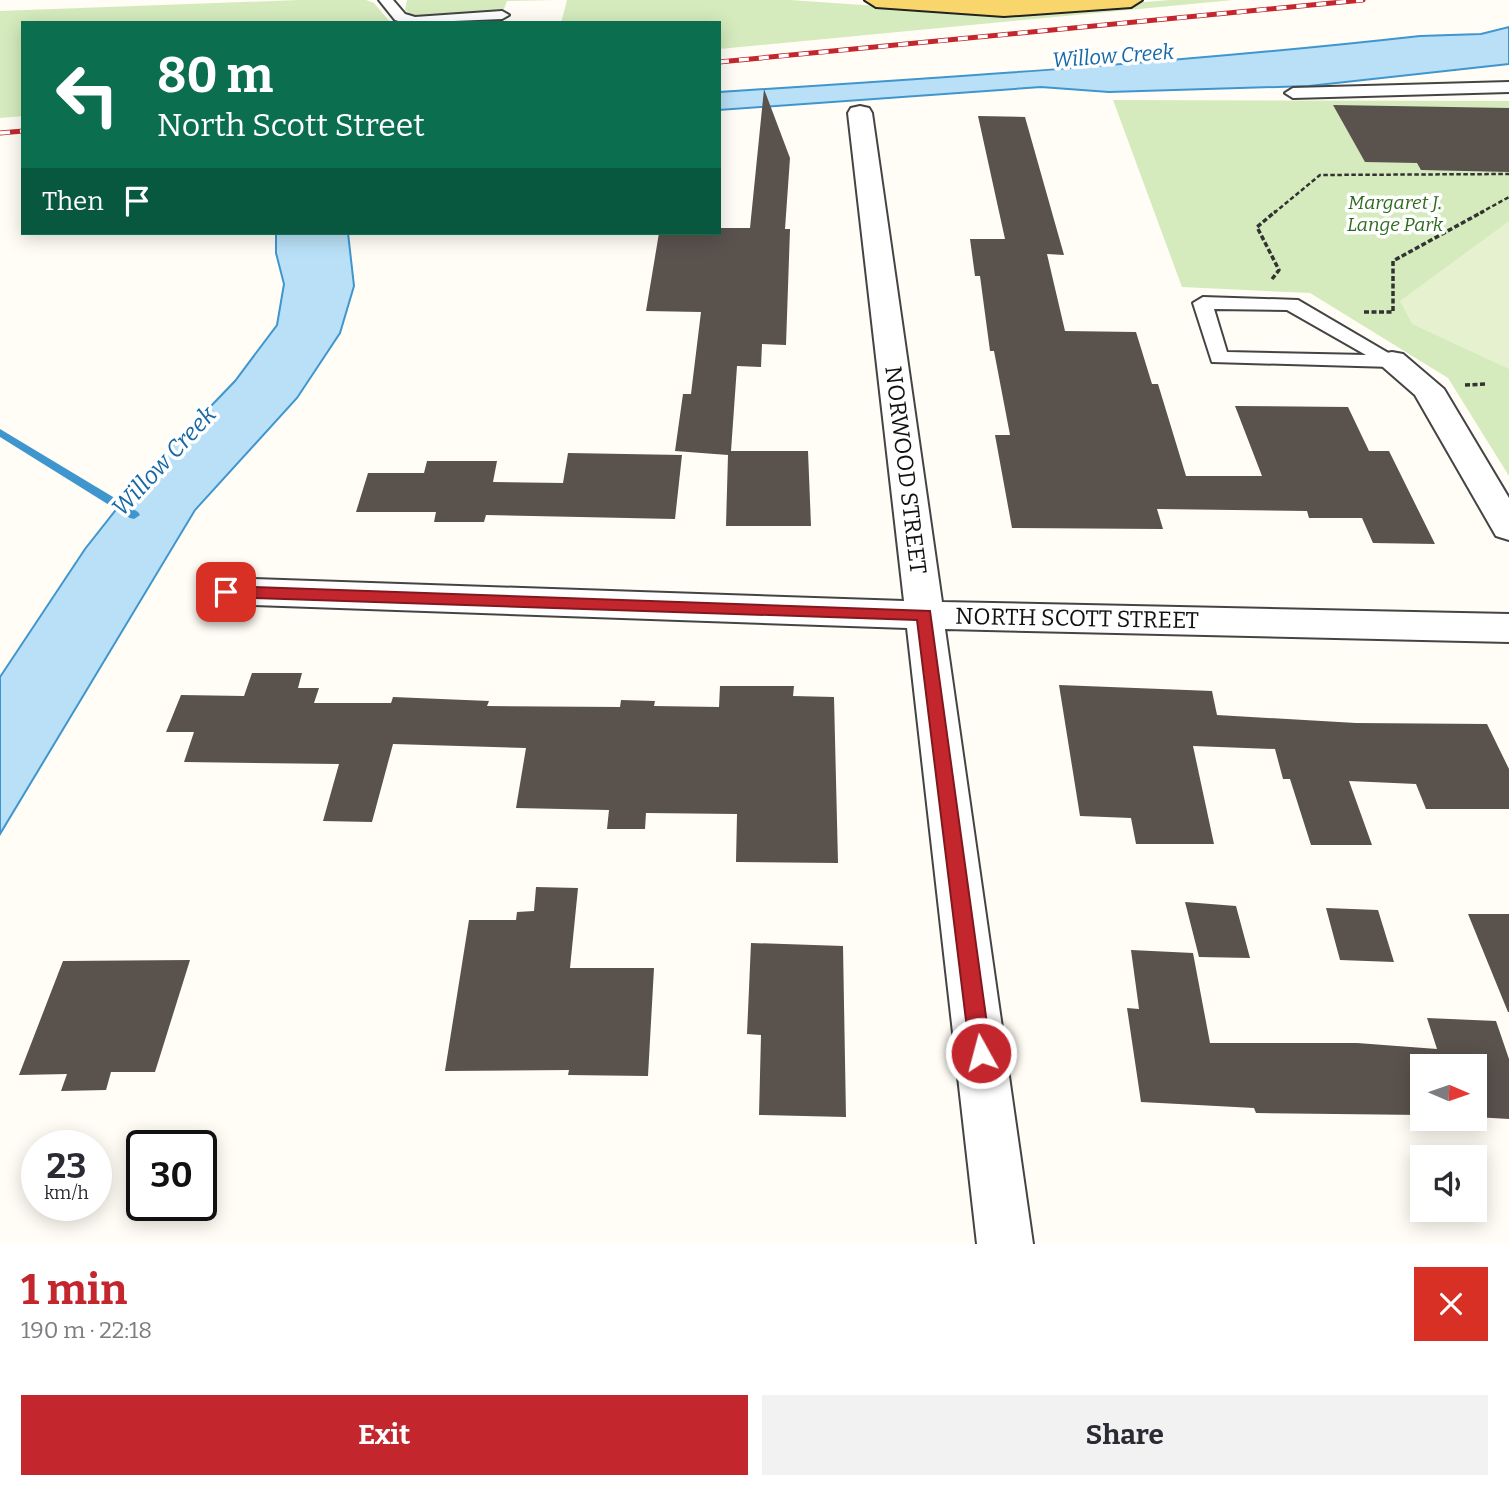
<!DOCTYPE html>
<html lang="en">
<head>
<meta charset="utf-8">
<style>
	:root { --surface:#fff; --page:#f2f2f3; --text:#2b2b33; --muted:#7c7c81; --accent:#c4262e }
	body { margin:0; font-family:Bitter,serif; background:var(--page); color:var(--text); height:100vh; display:flex; flex-direction:column; font-size:26px; white-space:nowrap }
	* { box-sizing:border-box; margin:0 }
	p { font-size:23px; color:var(--muted) }
	.icon { flex:none; width:38px; height:38px; fill:none; stroke:currentColor; stroke-width:2; stroke-linecap:round; stroke-linejoin:round }
	.map { position:relative; height:1244px; overflow:hidden }
	.details { display:flex; flex-direction:column; background:var(--surface); flex:1 }
	.details>* { flex:none }
	.guide { position:absolute; left:21px; top:21px; width:700px; height:214px; border-radius:0px; box-shadow:0 4px 18px #0003; background:#0b6e4f; color:#fff; overflow:hidden }
	.needle { width:46px; rotate:92deg }
	.buttons { position:absolute; left:1410px; top:1054px; display:grid; gap:14px }
	.buttons a { display:grid; place-items:center; width:77px; height:77px; border-radius:0px; background:var(--surface); box-shadow:0 4px 18px #0003; font-size:35px }
	.speed { position:absolute; left:21px; top:1130px; display:flex; gap:14px; font-size:35px; font-weight:700; text-align:center }
	.speed>* { display:grid; place-content:center; width:91px; height:91px; border-radius:50%; background:var(--surface); box-shadow:0 4px 18px #0003; line-height:1 }
	.speed small { font-size:18px; font-weight:400 }
	.speed .limit { border:4px solid #111; border-radius:10px; background:#fff; color:#111 }
	.pin { position:absolute; display:grid; place-items:center; width:60px; height:60px; color:#fff; margin:-30px; border-radius:14px; box-shadow:0 4px 10px #0006 }
	.me { position:absolute; width:77px; margin:-38px; rotate:353deg; stroke-linejoin:round; filter:drop-shadow(0 0 5px #0008) }
	.turn { display:flex; align-items:center; gap:24px; height:147px; padding:0 21px; font-size:32px }
	.turn .icon { width:91px; height:91px; stroke-width:2.5 }
	.turn b { display:block; font-size:49px; line-height:60px }
	.then { display:flex; align-items:center; height:66px; padding:0 21px; background:#0003; gap:14px; font-size:26px }
	.round { display:grid; place-items:center; flex:none; width:74px; height:74px; border-radius:0px; background:var(--page) }
	.headline { display:flex; align-items:center; justify-content:space-between; height:119px; padding:0 21px }
	h1 { font-size:42px; font-weight:700; line-height:52px; color:var(--accent) }
	.primary-button { display:flex; gap:14px; margin-top:auto; padding:14px 21px }
	.primary-button a { flex:1; height:80px; border-radius:0px; background:var(--accent); color:#fff; font-size:28px; font-weight:700; line-height:80px; text-align:center }
	.primary-button a+a { background:var(--page); color:var(--text) }
	.map>svg:first-child { display:block }
	.green { fill:#d5ebbd }
	.pitch { fill:#e6f2cf }
	.water { fill:#b9e0f7; stroke:#3f96cf; stroke-width:2 }
	.lines { fill:none; stroke-linecap:round; stroke-linejoin:round }
	.stream { fill:#3f96cf; fill-rule:evenodd }
	.building { fill:#5a524d }
	.service-casing { stroke:#444; stroke-width:4 }
	.minor-casing { stroke:#444; stroke-width:4 }
	.primary-casing { stroke:#222; stroke-width:4 }
	.path-far1 { stroke:#333; stroke-width:2.5; stroke-dasharray:4.5 2.5; stroke-linecap:butt }
	.path { stroke:#333; stroke-width:3.5; stroke-dasharray:5 2.5; stroke-linecap:butt }
	.service { fill:#fff; fill-rule:evenodd }
	.minor { fill:#fff; fill-rule:evenodd }
	.primary { fill:#f9d66b; fill-rule:evenodd }
	.rail-casing { stroke:#c4262e; stroke-width:5 }
	.rail { stroke:#fff; stroke-width:3.5; stroke-dasharray:10; stroke-linecap:butt }
	.route { fill:#c4262e; stroke:#7f191e; stroke-width:2 }
	.labels { text-anchor:middle; stroke-width:7; stroke-linejoin:round; paint-order:stroke }
	.far-park-label { font-size:19px; font-style:italic; fill:#2f6b1f; stroke:#fff }
	.far-water-label { font-size:21px; font-style:italic; fill:#1768a6; stroke:#fff }
	.street-label { font-size:23px; fill:#111; stroke:#fff }
	.water-label { font-size:24px; font-style:italic; fill:#1768a6; stroke:#fff }
</style>
</head>
<body>
<div class="map">
<svg width="1509" height="1244" viewBox="0 0 1509 1244">
	<rect width="100%" height="100%" fill="#fffdf5"/>
	<path class="green" d="M 299,0 L 366,0 L 374,3 L 391,23 L 23,23 L 23,116 L 0,118 L 0,11 Z
		M 407,0 L 556,0 L 507,1 L 504,9 L 415,18 L 405,10 Z
		M 567,0 L 790,0 L 994,14 L 1170,0 L 1233,0 L 719,49 L 719,23 L 561,23 Z
		M 1113,100 L 1509,101 L 1509,476 L 1448,378 L 1310,293 L 1182,287 Z"/>
	<path class="pitch" d="M 1509,221 L 1509,369 L 1412,324 L 1400,301 Z"/>
	<path class="water" d="M 1509,27 L 1509,64 L 1309,86 L 1109,92 L 1041,87 L 719,110 L 719,92 C 953,77 1187,62 1420,36 L 1481,34 Z
		M 276,233 L 348,233 L 354,286 L 340,333 L 297,398 L 195,510 L 0,834 L 0,677 L 85,549 L 137,483 L 235,381 L 277,325 L 284,284 L 276,253 Z"/>
	<g class="lines">
		<path class="stream" d="M 0,429 L 138,512 L 140,515 L 134,519 L 130,518 L 0,437 Z"/>
	</g>
	<path class="building" d="M 764,89 L 790,158 L 785,229 L 790,229 L 786,345 L 762,344 L 761,367 L 737,366 L 731,451 L 808,451 L 811,526 L 726,526 L 728,455 L 675,451 L 683,394 L 691,394 L 701,312 L 646,311 L 659,233 L 719,233 L 719,228 L 750,228 Z
		M 1333,105 L 1509,108 L 1509,172 L 1421,170 L 1417,163 L 1365,162 Z
		M 978,116 L 1025,117 L 1064,255 L 1047,254 L 1065,331 L 1136,332 L 1152,384 L 1158,384 L 1186,476 L 1262,476 L 1235,406 L 1348,407 L 1369,451 L 1389,451 L 1435,544 L 1373,543 L 1362,518 L 1309,518 L 1307,511 L 1157,509 L 1163,529 L 1012,528 L 995,435 L 1010,435 L 994,351 L 990,351 L 980,276 L 975,276 L 970,239 L 1005,239 Z
		M 568,453 L 682,455 L 675,519 L 486,515 L 484,522 L 434,522 L 436,512 L 356,512 L 368,473 L 424,473 L 427,461 L 497,461 L 493,482 L 563,483 Z
		M 252,673 L 302,673 L 298,688 L 319,688 L 314,703 L 391,703 L 393,697 L 489,701 L 487,706 L 620,707 L 621,700 L 655,701 L 654,706 L 719,707 L 720,686 L 794,686 L 793,696 L 834,697 L 838,863 L 736,862 L 737,814 L 646,813 L 645,829 L 607,829 L 609,810 L 516,808 L 526,748 L 393,744 L 372,822 L 323,821 L 339,764 L 184,762 L 194,732 L 166,732 L 181,695 L 244,696 Z
		M 1059,685 L 1212,691 L 1217,715 L 1356,723 L 1487,724 L 1509,769 L 1509,809 L 1426,809 L 1416,784 L 1349,781 L 1372,845 L 1311,845 L 1290,779 L 1283,779 L 1275,749 L 1193,746 L 1214,844 L 1136,844 L 1131,818 L 1080,816 Z
		M 536,887 L 578,888 L 570,968 L 654,968 L 648,1076 L 568,1075 L 569,1070 L 445,1071 L 469,920 L 516,920 L 517,912 L 534,911 Z
		M 1185,902 L 1236,906 L 1250,958 L 1199,957 Z
		M 1326,908 L 1378,910 L 1394,962 L 1340,960 Z
		M 1468,914 L 1509,914 L 1509,1012 L 1508,1012 Z
		M 751,943 L 843,946 L 846,1117 L 759,1115 L 761,1035 L 747,1034 Z
		M 1131,950 L 1193,953 L 1210,1043 L 1357,1043 L 1437,1049 L 1427,1018 L 1496,1021 L 1509,1059 L 1509,1119 L 1475,1117 L 1475,1066 L 1423,1066 L 1423,1115 L 1256,1113 L 1254,1108 L 1141,1102 L 1127,1008 L 1139,1009 Z
		M 190,960 L 155,1072 L 111,1072 L 106,1090 L 61,1091 L 67,1074 L 19,1075 L 63,961 Z"/>
	<g class="lines">
		<defs>
			<path id="service" d="M 379,0 L 393,0 L 405,14 L 415,17 L 502,11 L 509,15 L 502,19 L 405,23 L 395,20 Z
				M 1509,82 L 1509,92 L 1293,98 L 1285,93 L 1293,88 Z
				M 1203,297 L 1298,300 L 1402,361 L 1392,367 L 1212,362 L 1193,303 ZM 1214,309 L 1287,310 L 1366,355 L 1227,352 Z"/>
			<path id="minor" d="M 860,106 L 869,108 L 872,113 L 942,602 L 1509,614 L 1509,642 L 945,629 L 1033,1244 L 977,1244 L 907,628 L 226,604 L 213,600 L 207,591 L 213,582 L 226,578 L 904,601 L 848,113 L 851,108 Z
				M 1392,352 L 1403,354 L 1444,389 L 1509,498 L 1509,540 L 1496,536 L 1415,395 L 1376,361 L 1381,354 Z"/>
			<path id="primary" d="M 865,0 L 1142,0 L 1131,7 L 1004,16 L 876,7 Z"/>
		</defs>
		<use href="#service" class="service-casing"/>
		<use href="#minor" class="minor-casing"/>
		<use href="#primary" class="primary-casing"/>
		<path class="path-far1" d="M 1274,213 L 1320,175 L 1509,174
			M 1480,213 L 1509,197"/>
		<path class="path" d="M 1272,279 L 1279,270 L 1257,227 L 1276,211
			M 1364,312 L 1393,312 L 1393,261 L 1484,211
			M 1465,385 L 1487,384"/>
		<use href="#service" class="service"/>
		<use href="#minor" class="minor"/>
		<use href="#primary" class="primary"/>
		<defs>
			<path id="rail" d="M 719,62 L 1363,0
				M 0,133 L 23,131"/>
		</defs>
		<use href="#rail" class="rail-casing"/>
		<use href="#rail" class="rail"/>
	</g>
	<path class="route" d="M 226,586 L 930,611 L 991,1053 L 988,1060 L 981,1063 L 973,1060 L 970,1053 L 917,620 L 226,597 L 218,592 Z"/>
	<g class="labels">
		<g class="far-park-label">
			<text x="1395" y="209">Margaret J.<tspan x="1395" dy="22">Lange Park</tspan></text>
		</g>
		<g class="far-water-label">
			<text transform="translate(1113 56) rotate(-4)" y="7">Willow Creek</text>
		</g>
		<g class="street-label">
			<text transform="translate(906 470) rotate(83)" y="8">NORWOOD STREET</text>
			<text transform="translate(1077 618) rotate(1)" y="8">NORTH SCOTT STREET</text>
		</g>
		<g class="water-label">
			<text transform="translate(164 461) rotate(-47)" y="8">Willow Creek</text>
		</g>
	</g>
</svg>
<div class="buttons">
<a><svg class="needle" viewBox="-14 -14 28 28"><path d="M0-13l5 13h-10z" fill="#e53935"/><path d="M0 13l5-13h-10z" fill="#7c7c81"/></svg></a>
<a><svg class="icon" aria-label="sound" viewBox="0 0 24 24"><path d="M4 9h4l5-4v14l-5-4H4zM17 9q2 3 0 6"/></svg></a>
</div>
<div class="speed"><div>23<small>km/h</small></div><div class="limit">30</div></div>
<div class="pin" style="left:226px;top:592px;background:#d93025"><svg class="icon" aria-label="arrive" viewBox="0 0 24 24"><path d="M6 21V4h12l-3 4 3 4H6"/></svg></div>
<svg class="me" style="left:981px;top:1053px" viewBox="-20 -20 40 40"><circle r="17" fill="#c4262e" stroke="#fff" stroke-width="3"/><path d="M0-11L8 9 0 5-8 9z" fill="#fff"/></svg>
<div class="guide">
<div class="turn"><svg class="icon" aria-label="left" viewBox="0 0 24 24"><path d="M17 20v-9H6M10 6l-5 5 5 5"/></svg><div><b>80 m</b>North Scott Street</div></div>
<div class="then">Then<svg class="icon" aria-label="arrive" viewBox="0 0 24 24"><path d="M6 21V4h12l-3 4 3 4H6"/></svg></div>
</div>
</div>
<section class="details">
<div class="headline"><div><h1>1 min</h1><p>190 m · 22:18</p></div><a class="round" style="background:#d93025;color:#fff"><svg class="icon" aria-label="close" viewBox="0 0 24 24"><path d="M6 6l12 12M18 6L6 18"/></svg></a></div>
<div class="primary-button"><a>Exit</a><a>Share</a></div>
</section>
</body>
</html>
